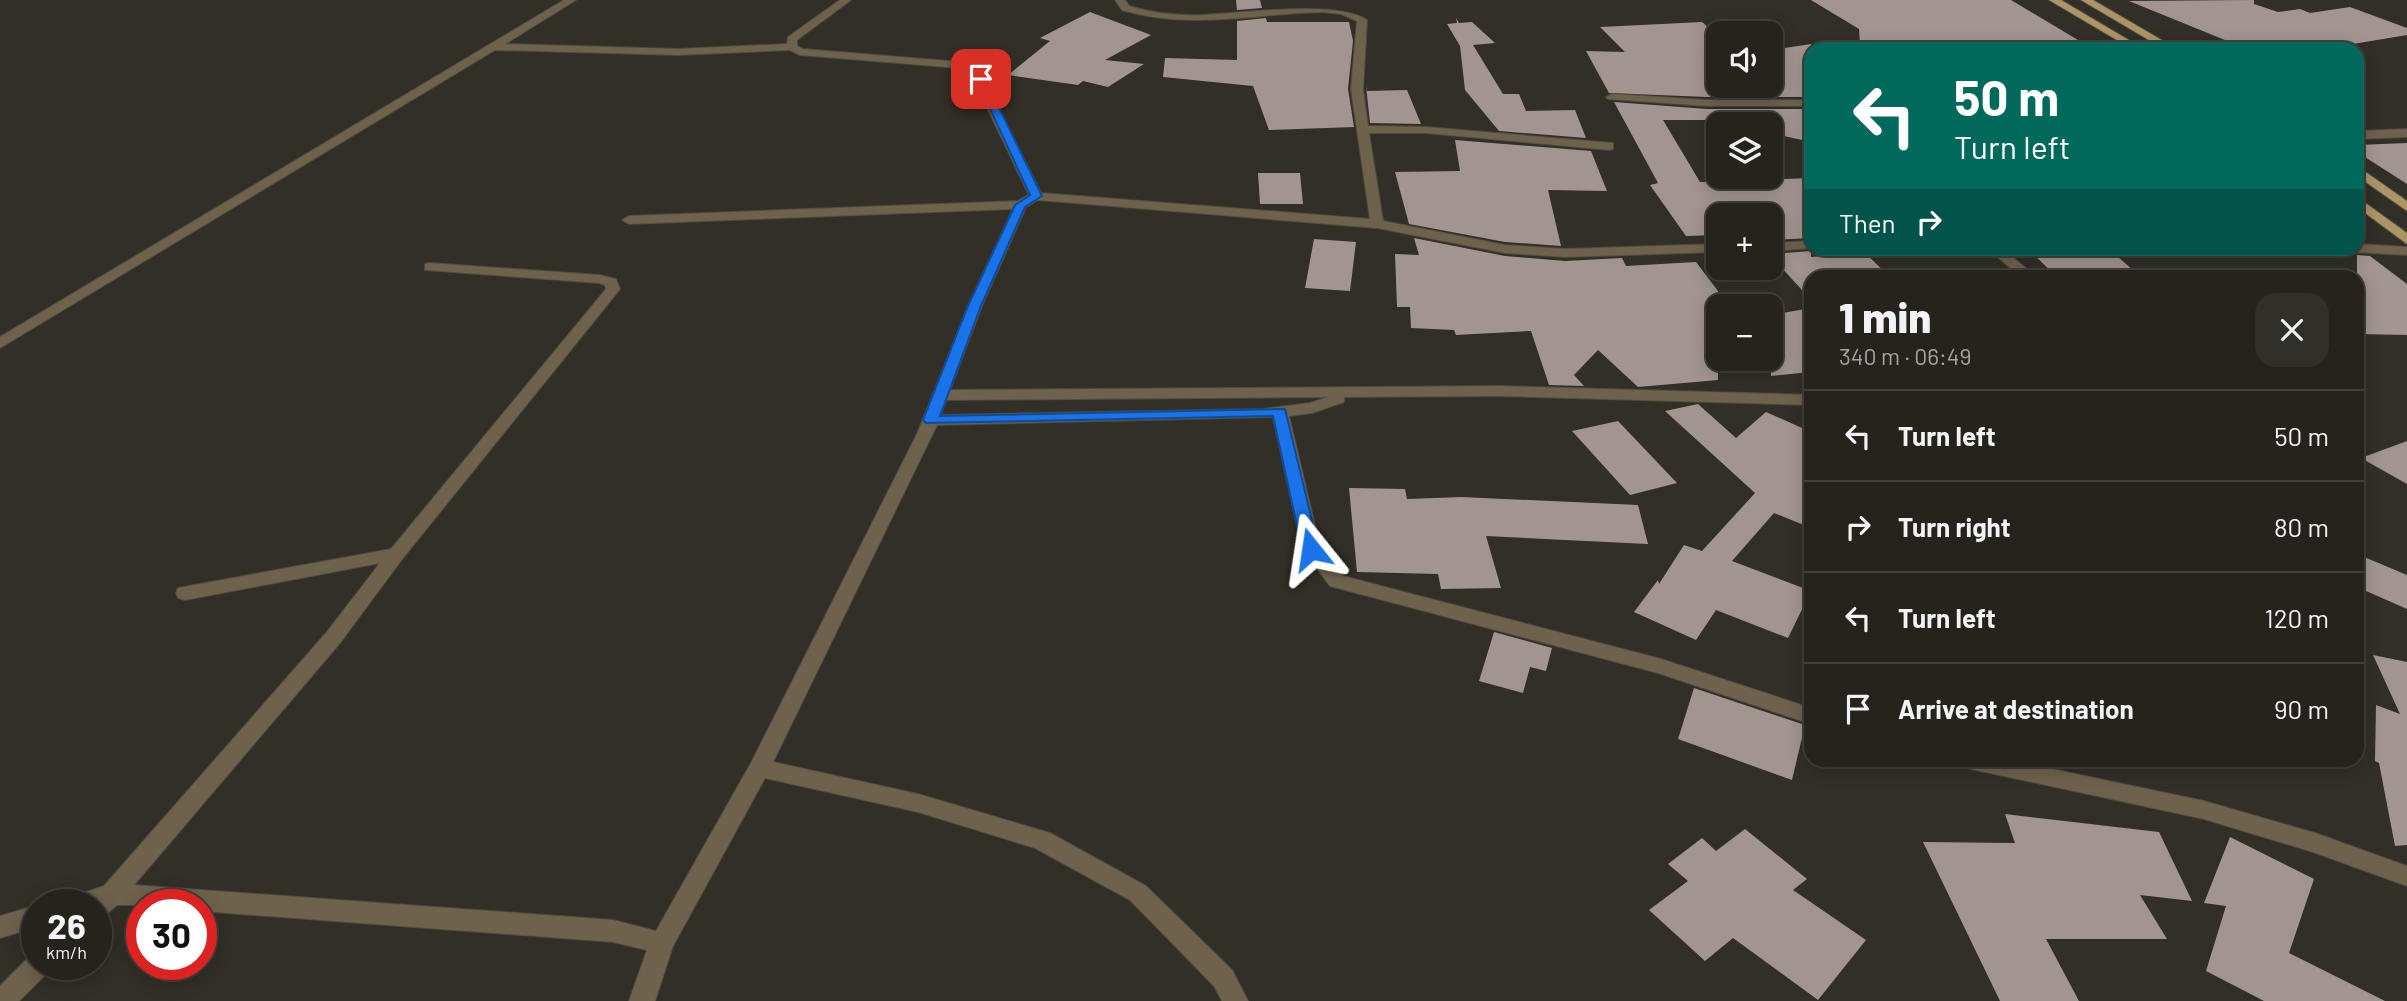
<!DOCTYPE html>
<html lang="en">
<head>
<meta charset="utf-8">
<style>
	:root { --surface:#25231c; --page:#312f29; --text:#f1f3f6; --muted:#a3a4a3; --line:#42403b }
	body { margin:0; font-family:Barlow,sans-serif; background:var(--page); color:var(--text); height:100vh; display:flex; flex-direction:column; font-size:26px; white-space:nowrap }
	* { box-sizing:border-box; margin:0 }
	p { font-size:23px; color:var(--muted) }
	.icon { flex:none; width:38px; height:38px; fill:none; stroke:currentColor; stroke-width:2; stroke-linecap:round; stroke-linejoin:round }
	.map { position:relative; flex:1; overflow:hidden }
	.details { position:absolute; left:1804px; top:270px; width:560px; height:497px; display:flex; flex-direction:column; background:var(--surface); border-radius:21px; box-shadow:0 4px 18px #0003,0 0 0 2px var(--line) }
	.details>* { flex:none }
	.top-card { position:absolute; left:1804px; top:42px; width:560px; height:214px; border-radius:21px; box-shadow:0 4px 18px #0003,0 0 0 2px var(--line); background:#00695c; color:#fff; overflow:hidden }
	.controls { position:absolute; left:1706px; top:21px; display:grid; gap:14px }
	.controls a { display:grid; place-items:center; width:77px; height:77px; border-radius:14px; background:var(--surface); box-shadow:0 4px 18px #0003,0 0 0 2px var(--line); font-size:35px }
	.speed { position:absolute; left:21px; top:889px; display:flex; gap:14px; font-size:35px; font-weight:700; text-align:center }
	.speed>* { display:grid; place-content:center; width:91px; height:91px; border-radius:50%; background:var(--surface); box-shadow:0 4px 18px #0003,0 0 0 2px var(--line); line-height:1 }
	.speed small { font-size:18px; font-weight:400 }
	.speed .limit { border:10px solid #d22; background:#fff; color:#111 }
	.pin { position:absolute; display:grid; place-items:center; width:60px; height:60px; color:#fff; margin:-30px; border-radius:14px; box-shadow:0 4px 10px #0006 }
	.me { position:absolute; width:77px; margin:-38px; rotate:345deg; stroke-linejoin:round; filter:drop-shadow(0 0 5px #0008) }
	.turn { display:flex; align-items:center; gap:24px; height:147px; padding:0 35px; font-size:32px }
	.turn .icon { width:91px; height:91px; stroke-width:2.5 }
	.turn b { display:block; font-size:49px; line-height:60px }
	.then { display:flex; align-items:center; height:66px; padding:0 35px; background:#0003; gap:14px; font-size:26px }
	.round { display:grid; place-items:center; flex:none; width:74px; height:74px; border-radius:21px; background:var(--page) }
	.headline { display:flex; align-items:center; justify-content:space-between; height:119px; padding:0 35px }
	h1 { font-size:42px; font-weight:800; line-height:52px }
	ul { padding:0; list-style:none }
	li { display:flex; align-items:center; gap:21px; height:91px; padding:0 35px; border-top:2px solid var(--line) }
	li div { flex:1 }
	li b { display:block; font-size:26px }
	li em { font-style:normal }
	.map>svg:first-child { display:block }
	.building { fill:#a29590 }
	.lines { fill:none; stroke-linecap:round; stroke-linejoin:round }
	.minor-casing { stroke:#4d4c43; stroke-width:2 }
	.major-casing { stroke:#4d4c43; stroke-width:2 }
	.minor { fill:#6e624d; fill-rule:evenodd }
	.major { fill:#ac9467; fill-rule:evenodd }
	.route { fill:#1a73e8; stroke:#114b97; stroke-width:2 }
</style>
</head>
<body>
<div class="map">
<svg width="2407" height="1001" viewBox="0 0 2407 1001">
	<rect width="100%" height="100%" fill="#312f26"/>
	<path class="building" d="M 1236,0 L 1260,0 L 1262,8 L 1237,10 Z
		M 1811,0 L 2011,0 L 2093,49 L 1869,49 L 1860,44 L 1859,29 Z
		M 2254,0 L 2254,4 L 2278,12 L 2300,9 L 2310,13 L 2350,7 L 2407,28 L 2407,35 L 2323,49 L 2247,49 L 2129,1 Z
		M 1090,12 L 1151,35 L 1105,60 L 1144,64 L 1108,87 L 1083,81 L 1078,85 L 1008,75 L 1050,41 L 1040,38 Z
		M 1266,18 L 1267,22 L 1349,22 L 1353,41 L 1348,89 L 1354,127 L 1269,130 L 1253,86 L 1163,77 L 1165,58 L 1237,60 L 1237,21 Z
		M 1456,18 L 1459,23 L 1472,22 L 1495,43 L 1473,45 L 1503,94 L 1519,94 L 1526,111 L 1575,110 L 1586,138 L 1499,131 L 1465,90 L 1460,46 L 1447,24 L 1457,23 Z
		M 1702,22 L 1718,36 L 1718,86 L 1771,86 L 1771,50 L 1811,44 L 1811,97 L 1707,97 L 1609,93 L 1586,51 L 1625,52 L 1600,27 Z
		M 1366,86 L 1367,91 L 1407,90 L 1421,124 L 1370,123 Z
		M 1614,102 L 1707,109 L 1811,109 L 1811,142 L 1774,134 L 1784,120 L 1663,120 L 1700,182 L 1811,178 L 1811,238 L 1771,240 L 1771,215 L 1718,215 L 1718,235 L 1686,236 L 1650,185 L 1658,183 Z
		M 1455,140 L 1591,151 L 1607,191 L 1548,190 L 1561,246 L 1505,242 L 1409,224 L 1395,172 L 1460,171 Z
		M 2407,143 L 2407,184 L 2357,152 L 2357,145 Z
		M 1258,173 L 1300,173 L 1303,204 L 1260,204 Z
		M 1414,238 L 1505,256 L 1565,261 L 1622,258 L 1626,266 L 1696,262 L 1718,291 L 1718,380 L 1638,387 L 1598,350 L 1574,375 L 1584,386 L 1549,385 L 1531,331 L 1456,335 L 1454,330 L 1411,328 L 1410,307 L 1397,307 L 1395,254 L 1419,255 Z
		M 1314,239 L 1356,242 L 1350,291 L 1305,288 Z
		M 1811,251 L 1811,257 L 1865,253 L 1889,276 L 1811,276 L 1811,300 L 1771,256 L 1771,254 Z
		M 2111,251 L 2140,276 L 2056,276 L 2031,252 Z
		M 2357,255 L 2370,256 L 2407,284 L 2407,335 L 2357,334 Z
		M 1811,308 L 1811,372 L 1771,376 L 1771,315 Z
		M 1698,404 L 1736,438 L 1766,412 L 1811,432 L 1811,528 L 1774,513 L 1732,561 L 1811,591 L 1788,638 L 1716,610 L 1696,640 L 1634,612 L 1658,580 L 1659,584 L 1684,545 L 1702,551 L 1755,493 L 1665,411 Z
		M 1618,421 L 1677,483 L 1630,495 L 1572,431 Z
		M 2407,441 L 2407,484 L 2361,458 Z
		M 1349,488 L 1405,489 L 1407,499 L 1462,497 L 1638,505 L 1648,544 L 1486,536 L 1501,588 L 1441,589 L 1438,574 L 1357,572 Z
		M 2357,554 L 2407,575 L 2407,609 L 2357,587 Z
		M 1494,632 L 1552,648 L 1546,671 L 1530,667 L 1523,693 L 1479,681 Z
		M 2373,655 L 2407,662 L 2407,845 L 2395,846 L 2379,763 L 2375,761 L 2376,705 L 2400,714 Z
		M 1694,688 L 1805,725 L 1792,780 L 1678,739 Z
		M 2005,814 L 2159,832 L 2192,901 L 2140,895 L 2167,939 L 2046,939 L 2079,1001 L 2000,1001 L 1923,842 L 2015,843 Z
		M 1745,829 L 1807,879 L 1793,890 L 1866,940 L 1818,1000 L 1733,938 L 1705,961 L 1649,910 L 1688,881 L 1668,864 L 1702,838 L 1716,851 Z
		M 2230,837 L 2314,879 L 2289,953 L 2385,1001 L 2264,1001 L 2206,971 L 2226,906 L 2204,903 Z"/>
	<g class="lines">
		<defs>
			<path id="minor" d="M 564,0 L 576,0 L 505,44 L 678,49 L 787,44 L 788,37 L 840,0 L 851,0 L 797,40 L 797,46 L 803,49 L 961,62 L 978,68 L 1041,193 L 1370,219 L 1351,89 L 1357,21 L 1341,14 L 1322,12 C 1254,14 1188,30 1122,10 L 1115,0 L 1125,0 L 1129,6 C 1153,13 1178,16 1203,15 C 1243,13 1337,0 1367,20 L 1363,89 L 1368,126 L 1426,127 L 1613,143 L 1613,149 L 1609,150 L 1426,133 L 1369,133 L 1383,221 L 1505,245 L 1565,249 L 1718,244 L 1718,252 L 1565,257 L 1505,253 L 1377,228 L 1038,200 L 1026,207 L 982,306 L 950,390 L 1499,386 L 1811,395 L 1811,405 L 1499,396 L 1344,397 L 1344,402 L 1312,413 L 1289,416 L 1320,547 L 1343,576 L 1661,659 L 1811,708 L 1811,724 L 1658,673 L 1330,586 L 1302,549 L 1273,417 L 937,425 L 773,762 L 918,794 L 1050,833 L 1146,886 L 1232,970 L 1248,1001 L 1222,1001 L 1214,986 L 1130,900 L 1035,848 L 918,812 L 765,778 L 673,946 L 655,1001 L 629,1001 L 647,950 L 613,942 L 201,911 L 201,905 L 117,905 L 104,916 L 96,919 L 96,905 L 64,905 L 68,898 L 104,886 L 326,633 L 380,563 L 185,600 L 178,598 L 176,593 L 178,588 L 391,549 L 606,289 L 605,285 L 599,283 L 425,270 L 425,264 L 430,263 L 600,275 L 616,279 L 620,289 L 403,558 L 340,643 L 134,885 L 613,920 L 656,931 L 751,763 L 917,434 L 968,306 L 1013,209 L 629,224 L 622,220 L 629,216 L 1018,201 L 1029,195 L 970,72 L 959,68 L 800,55 L 790,50 L 678,55 L 495,50 L 0,348 L 0,337 ZM 1329,397 L 1310,403 L 1261,409 L 941,415 L 946,400 Z
				M 1612,94 L 1707,100 L 1811,100 L 1811,106 L 1707,106 L 1608,99 L 1606,97 Z
				M 2407,129 L 2407,137 L 2357,139 L 2357,131 Z
				M 1811,241 L 1813,248 L 1771,251 L 1771,243 Z
				M 2357,244 L 2407,247 L 2407,255 L 2352,252 L 2346,248 L 2357,248 Z
				M 1987,248 L 2002,248 L 2035,276 L 2020,276 Z
				M 1960,760 L 2009,760 L 2204,801 L 2315,833 L 2407,866 L 2407,886 L 2313,852 L 2204,819 L 1971,769 L 1963,766 Z
				M 37,905 L 37,927 L 0,938 L 0,916 Z
				M 37,954 L 37,964 L 51,964 L 48,972 L 19,1001 L 0,1001 L 0,986 L 30,956 Z"/>
			<path id="major" d="M 2049,0 L 2061,0 L 2144,49 L 2132,49 Z
				M 2081,0 L 2093,0 L 2177,49 L 2164,49 Z
				M 2357,166 L 2407,201 L 2407,211 L 2357,176 Z
				M 2357,197 L 2407,233 L 2407,244 L 2357,207 Z"/>
		</defs>
		<use href="#minor" class="minor-casing"/>
		<use href="#major" class="major-casing"/>
		<use href="#minor" class="minor"/>
		<use href="#major" class="major"/>
	</g>
	<path class="route" d="M 977,76 L 985,79 L 1042,196 L 1025,207 L 1020,218 L 981,306 L 940,416 L 1285,409 L 1319,549 L 1317,553 L 1305,553 L 1302,549 L 1273,416 L 926,423 L 923,420 L 968,306 L 1015,205 L 1030,195 L 976,79 Z"/>
</svg>
<div class="controls">
<a><svg class="icon" aria-label="sound" viewBox="0 0 24 24"><path d="M4 9h4l5-4v14l-5-4H4zM17 9q2 3 0 6"/></svg></a>
<a><svg class="icon" aria-label="layers" viewBox="0 0 24 24"><path d="M12 4l9 5-9 5-9-5zM3 14l9 5 9-5"/></svg></a>
<a>+</a>
<a>−</a>
</div>
<div class="speed"><div>26<small>km/h</small></div><div class="limit">30</div></div>
<div class="pin" style="left:981px;top:79px;background:#d93025"><svg class="icon" aria-label="arrive" viewBox="0 0 24 24"><path d="M6 21V4h12l-3 4 3 4H6"/></svg></div>
<svg class="me" style="left:1311px;top:549px" viewBox="-20 -20 40 40"><path d="M0-17L14 15 0 8-14 15z" fill="#1a73e8" stroke="#fff" stroke-width="4"/></svg>
<div class="top-card">
<div class="turn"><svg class="icon" aria-label="left" viewBox="0 0 24 24"><path d="M17 20v-9H6M10 6l-5 5 5 5"/></svg><div><b>50 m</b>Turn left</div></div>
<div class="then">Then<svg class="icon" aria-label="right" viewBox="0 0 24 24"><path d="M7 20v-9h11M14 6l5 5-5 5"/></svg></div>
</div>
<section class="details">
<div class="headline"><div><h1>1 min</h1><p>340 m · 06:49</p></div><a class="round"><svg class="icon" aria-label="close" viewBox="0 0 24 24"><path d="M6 6l12 12M18 6L6 18"/></svg></a></div>
<ul>
<li><svg class="icon" aria-label="left" viewBox="0 0 24 24"><path d="M17 20v-9H6M10 6l-5 5 5 5"/></svg><div><b>Turn left</b></div><em>50 m</em></li>
<li><svg class="icon" aria-label="right" viewBox="0 0 24 24"><path d="M7 20v-9h11M14 6l5 5-5 5"/></svg><div><b>Turn right</b></div><em>80 m</em></li>
<li><svg class="icon" aria-label="left" viewBox="0 0 24 24"><path d="M17 20v-9H6M10 6l-5 5 5 5"/></svg><div><b>Turn left</b></div><em>120 m</em></li>
<li><svg class="icon" aria-label="arrive" viewBox="0 0 24 24"><path d="M6 21V4h12l-3 4 3 4H6"/></svg><div><b>Arrive at destination</b></div><em>90 m</em></li>
</ul>
</section>
</div>
</body>
</html>
